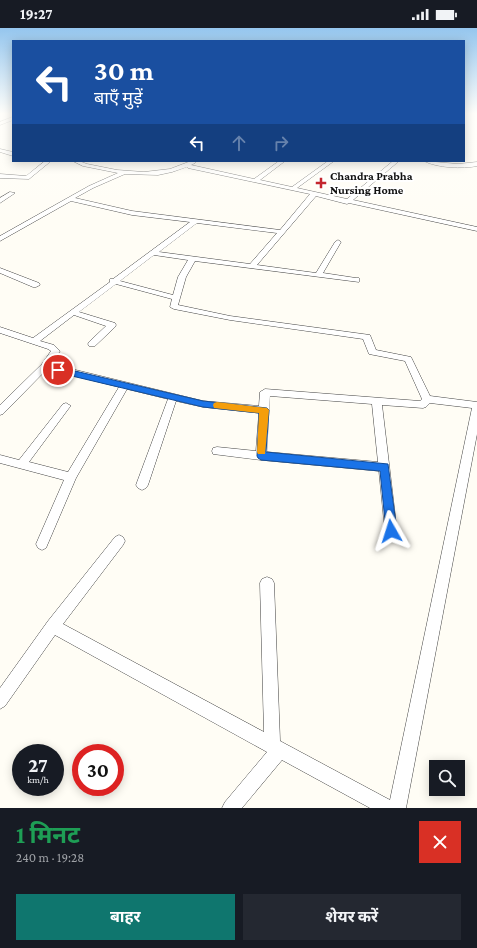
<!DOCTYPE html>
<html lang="hi">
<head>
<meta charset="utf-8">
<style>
	:root { --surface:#171b24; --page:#242831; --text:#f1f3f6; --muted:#9ea1a6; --accent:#0f766e }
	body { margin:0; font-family:"Crimson Pro","Noto Sans Devanagari",serif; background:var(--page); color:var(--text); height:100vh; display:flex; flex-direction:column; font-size:15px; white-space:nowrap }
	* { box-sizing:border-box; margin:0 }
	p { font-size:13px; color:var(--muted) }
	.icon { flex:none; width:22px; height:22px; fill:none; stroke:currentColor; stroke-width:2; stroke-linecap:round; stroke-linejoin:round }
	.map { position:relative; height:780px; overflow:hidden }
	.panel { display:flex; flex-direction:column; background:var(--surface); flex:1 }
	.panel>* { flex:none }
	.hud { position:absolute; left:12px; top:12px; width:453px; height:122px; border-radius:0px; box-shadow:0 2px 10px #0003; background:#1a4fa0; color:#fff; overflow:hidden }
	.controls { position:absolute; left:429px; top:732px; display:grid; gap:8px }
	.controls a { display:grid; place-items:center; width:36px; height:36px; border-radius:0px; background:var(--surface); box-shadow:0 2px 10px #0003; font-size:20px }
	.speed { position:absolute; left:12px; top:716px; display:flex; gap:8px; font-size:20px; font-weight:700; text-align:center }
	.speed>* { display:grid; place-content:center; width:52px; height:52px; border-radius:50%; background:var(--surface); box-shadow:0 2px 10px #0003; line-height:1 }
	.speed small { font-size:10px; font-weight:400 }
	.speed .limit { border:6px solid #d22; background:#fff; color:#111 }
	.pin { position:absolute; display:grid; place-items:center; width:34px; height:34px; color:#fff; margin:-17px; border:2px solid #fff; border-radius:50%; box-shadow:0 1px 4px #0007 }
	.me { position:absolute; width:44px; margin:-22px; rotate:354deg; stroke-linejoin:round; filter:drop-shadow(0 0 3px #0008) }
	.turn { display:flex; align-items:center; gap:14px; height:84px; padding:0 16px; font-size:18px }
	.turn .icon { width:52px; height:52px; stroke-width:2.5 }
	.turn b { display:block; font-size:28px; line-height:34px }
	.lanes { display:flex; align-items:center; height:38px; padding:0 16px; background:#0003; justify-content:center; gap:20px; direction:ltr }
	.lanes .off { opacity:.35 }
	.round { display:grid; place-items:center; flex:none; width:42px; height:42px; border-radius:0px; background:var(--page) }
	.summary { display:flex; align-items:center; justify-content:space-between; height:68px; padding:0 16px }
	h1 { font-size:24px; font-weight:700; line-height:30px; color:#1e9e55 }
	.button { display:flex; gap:8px; margin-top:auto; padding:8px 16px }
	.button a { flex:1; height:46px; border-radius:0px; background:var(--accent); color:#fff; font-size:16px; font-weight:700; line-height:46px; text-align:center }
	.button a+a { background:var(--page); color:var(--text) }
	.status { display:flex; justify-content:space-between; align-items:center; height:28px; padding:0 20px; background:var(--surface); direction:ltr }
	.status svg { height:11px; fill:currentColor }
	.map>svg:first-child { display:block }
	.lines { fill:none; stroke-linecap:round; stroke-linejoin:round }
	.street-casing { stroke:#444; stroke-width:1 }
	.street { fill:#fff; fill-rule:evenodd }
	.route { fill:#1a73e8; stroke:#114b97 }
	.slow { fill:#f59e0b }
	.poi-dot { fill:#c4262e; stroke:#fff; stroke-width:1.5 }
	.labels { text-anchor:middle; stroke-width:4; stroke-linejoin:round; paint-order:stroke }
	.far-poi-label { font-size:12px; font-weight:bold; fill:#111; stroke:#fff; text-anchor:start }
</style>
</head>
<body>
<div class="status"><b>19:27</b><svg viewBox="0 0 49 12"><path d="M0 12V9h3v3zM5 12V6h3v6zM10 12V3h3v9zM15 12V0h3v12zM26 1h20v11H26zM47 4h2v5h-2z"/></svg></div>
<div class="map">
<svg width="477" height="780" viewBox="0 0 477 780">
	<rect width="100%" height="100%" fill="#fffdf5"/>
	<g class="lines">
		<defs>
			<path id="street" d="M 13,89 L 13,92 L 0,97 L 0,94 Z
				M 0,121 L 13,124 L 13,128 L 0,124 Z
				M 45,133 L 51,133 L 29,151 L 0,150 L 0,146 L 26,148 Z
				M 73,133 L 79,133 L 87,136 L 117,142 L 144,144 L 170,141 L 191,133 L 195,133 L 195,135 L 191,137 L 254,151 L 279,133 L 285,133 L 260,152 L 292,159 L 328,133 L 334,133 L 297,160 L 347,171 L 393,133 L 399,133 L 353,172 L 477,199 L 477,203 L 349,175 L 347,176 L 316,168 L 257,237 L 316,245 L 335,214 L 338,212 L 341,214 L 323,245 L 356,250 L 359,250 L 359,254 L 195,233 L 186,249 L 178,277 L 230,288 L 370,307 L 376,322 L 411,329 L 430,368 L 477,374 L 477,406 L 406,780 L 370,780 L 282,732 L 242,780 L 222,780 L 225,774 L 267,724 L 55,607 L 5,678 L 0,681 L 0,660 L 48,593 L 115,509 L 119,507 L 123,509 L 125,513 L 123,517 L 63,596 L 264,704 L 260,555 L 262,551 L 267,549 L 272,551 L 274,555 L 280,713 L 390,772 L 472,380 L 430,375 L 426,379 L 423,380 L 382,377 L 397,503 L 395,507 L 391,508 L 387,507 L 385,503 L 379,443 L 261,432 L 213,426 L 212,423 L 213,420 L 217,419 L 256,423 L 259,385 L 203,379 L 176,373 L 148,457 L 146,460 L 142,462 L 138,460 L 136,457 L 168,371 L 127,361 L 76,450 L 46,520 L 42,522 L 38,520 L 36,516 L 64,452 L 0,435 L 0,427 L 19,432 L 63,376 L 66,375 L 71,378 L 69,380 L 29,434 L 68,444 L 119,359 L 47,341 L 3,386 L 0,387 L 0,377 L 42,336 L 51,323 L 48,321 L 0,305 L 0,299 L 33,310 L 110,254 L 110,251 L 113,251 L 190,194 L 132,187 L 71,173 L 0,213 L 0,208 L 89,158 L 118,145 L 83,138 ZM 187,139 L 188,140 L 310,166 L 280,202 L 132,183 L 75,170 L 93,160 L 125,146 L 158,147 L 172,144 ZM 197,195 L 277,205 L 250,236 L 159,224 ZM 154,227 L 188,232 L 178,249 L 173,267 L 120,253 ZM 116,256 L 172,271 L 170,279 L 174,281 L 230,292 L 363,311 L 369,326 L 405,333 L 422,371 L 420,373 L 265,361 L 260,364 L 259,378 L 203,373 L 51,336 L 60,323 L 54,317 L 40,313 L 74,287 L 106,298 L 89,314 L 88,316 L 89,318 L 95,318 L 115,299 L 116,297 L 115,295 L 79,284 ZM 270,368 L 372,376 L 378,434 L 267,424 Z
				M 424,133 L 458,136 L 477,134 L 477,138 C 463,141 437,140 424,133 Z
				M 10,164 L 15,165 L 0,175 L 0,170 Z
				M 0,240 L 39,255 L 40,257 L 36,259 L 33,259 L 0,245 Z"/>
		</defs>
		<use href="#street" class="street-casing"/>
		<use href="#street" class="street"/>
	</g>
	<linearGradient id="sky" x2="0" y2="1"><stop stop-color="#95c6ee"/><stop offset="0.44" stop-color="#fffefa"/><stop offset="1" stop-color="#fffefa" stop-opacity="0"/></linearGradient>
	<rect width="477" height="195" fill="url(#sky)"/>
	<path class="route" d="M 58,339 L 203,373 L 267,380 L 269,382 L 266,424 L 388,436 L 397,503 L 395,506 L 391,508 L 387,506 L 386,503 L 380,443 L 261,432 L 258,430 L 257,428 L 259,385 L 203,379 L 55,344 L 54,342 Z"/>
	<path class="slow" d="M 217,374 L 267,380 L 269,382 L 265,426 L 258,426 L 257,424 L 259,385 L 214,380 L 213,377 L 214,375 Z"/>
	<path class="poi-dot" d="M319 149h4v4h4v4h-4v4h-4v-4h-4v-4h4z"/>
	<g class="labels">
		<g class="far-poi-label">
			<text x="330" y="152">Chandra Prabha<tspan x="330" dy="14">Nursing Home</tspan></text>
		</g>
	</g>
</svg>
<div class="controls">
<a><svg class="icon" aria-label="search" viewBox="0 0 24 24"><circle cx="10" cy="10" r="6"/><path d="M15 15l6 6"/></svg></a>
</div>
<div class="speed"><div>27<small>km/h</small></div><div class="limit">30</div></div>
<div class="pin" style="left:58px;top:342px;background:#d93025"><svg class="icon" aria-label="arrive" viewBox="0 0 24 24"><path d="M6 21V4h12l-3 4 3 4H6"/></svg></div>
<svg class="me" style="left:391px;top:503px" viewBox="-20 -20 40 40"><path d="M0-17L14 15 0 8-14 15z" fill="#1a73e8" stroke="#fff" stroke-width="4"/></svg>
<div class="hud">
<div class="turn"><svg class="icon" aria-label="left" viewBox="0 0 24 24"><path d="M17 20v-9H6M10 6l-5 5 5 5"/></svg><div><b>30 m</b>बाएँ मुड़ें</div></div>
<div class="lanes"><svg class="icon" aria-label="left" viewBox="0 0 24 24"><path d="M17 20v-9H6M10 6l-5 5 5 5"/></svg><svg class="icon off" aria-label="ahead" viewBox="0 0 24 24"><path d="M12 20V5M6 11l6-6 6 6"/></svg><svg class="icon off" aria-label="right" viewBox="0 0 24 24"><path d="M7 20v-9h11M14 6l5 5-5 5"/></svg></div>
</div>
</div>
<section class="panel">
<div class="summary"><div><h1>1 मिनट</h1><p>240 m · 19:28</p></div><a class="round" style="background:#d93025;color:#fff"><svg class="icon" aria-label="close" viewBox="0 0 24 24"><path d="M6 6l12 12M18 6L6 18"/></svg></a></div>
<div class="button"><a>बाहर</a><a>शेयर करें</a></div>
</section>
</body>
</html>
